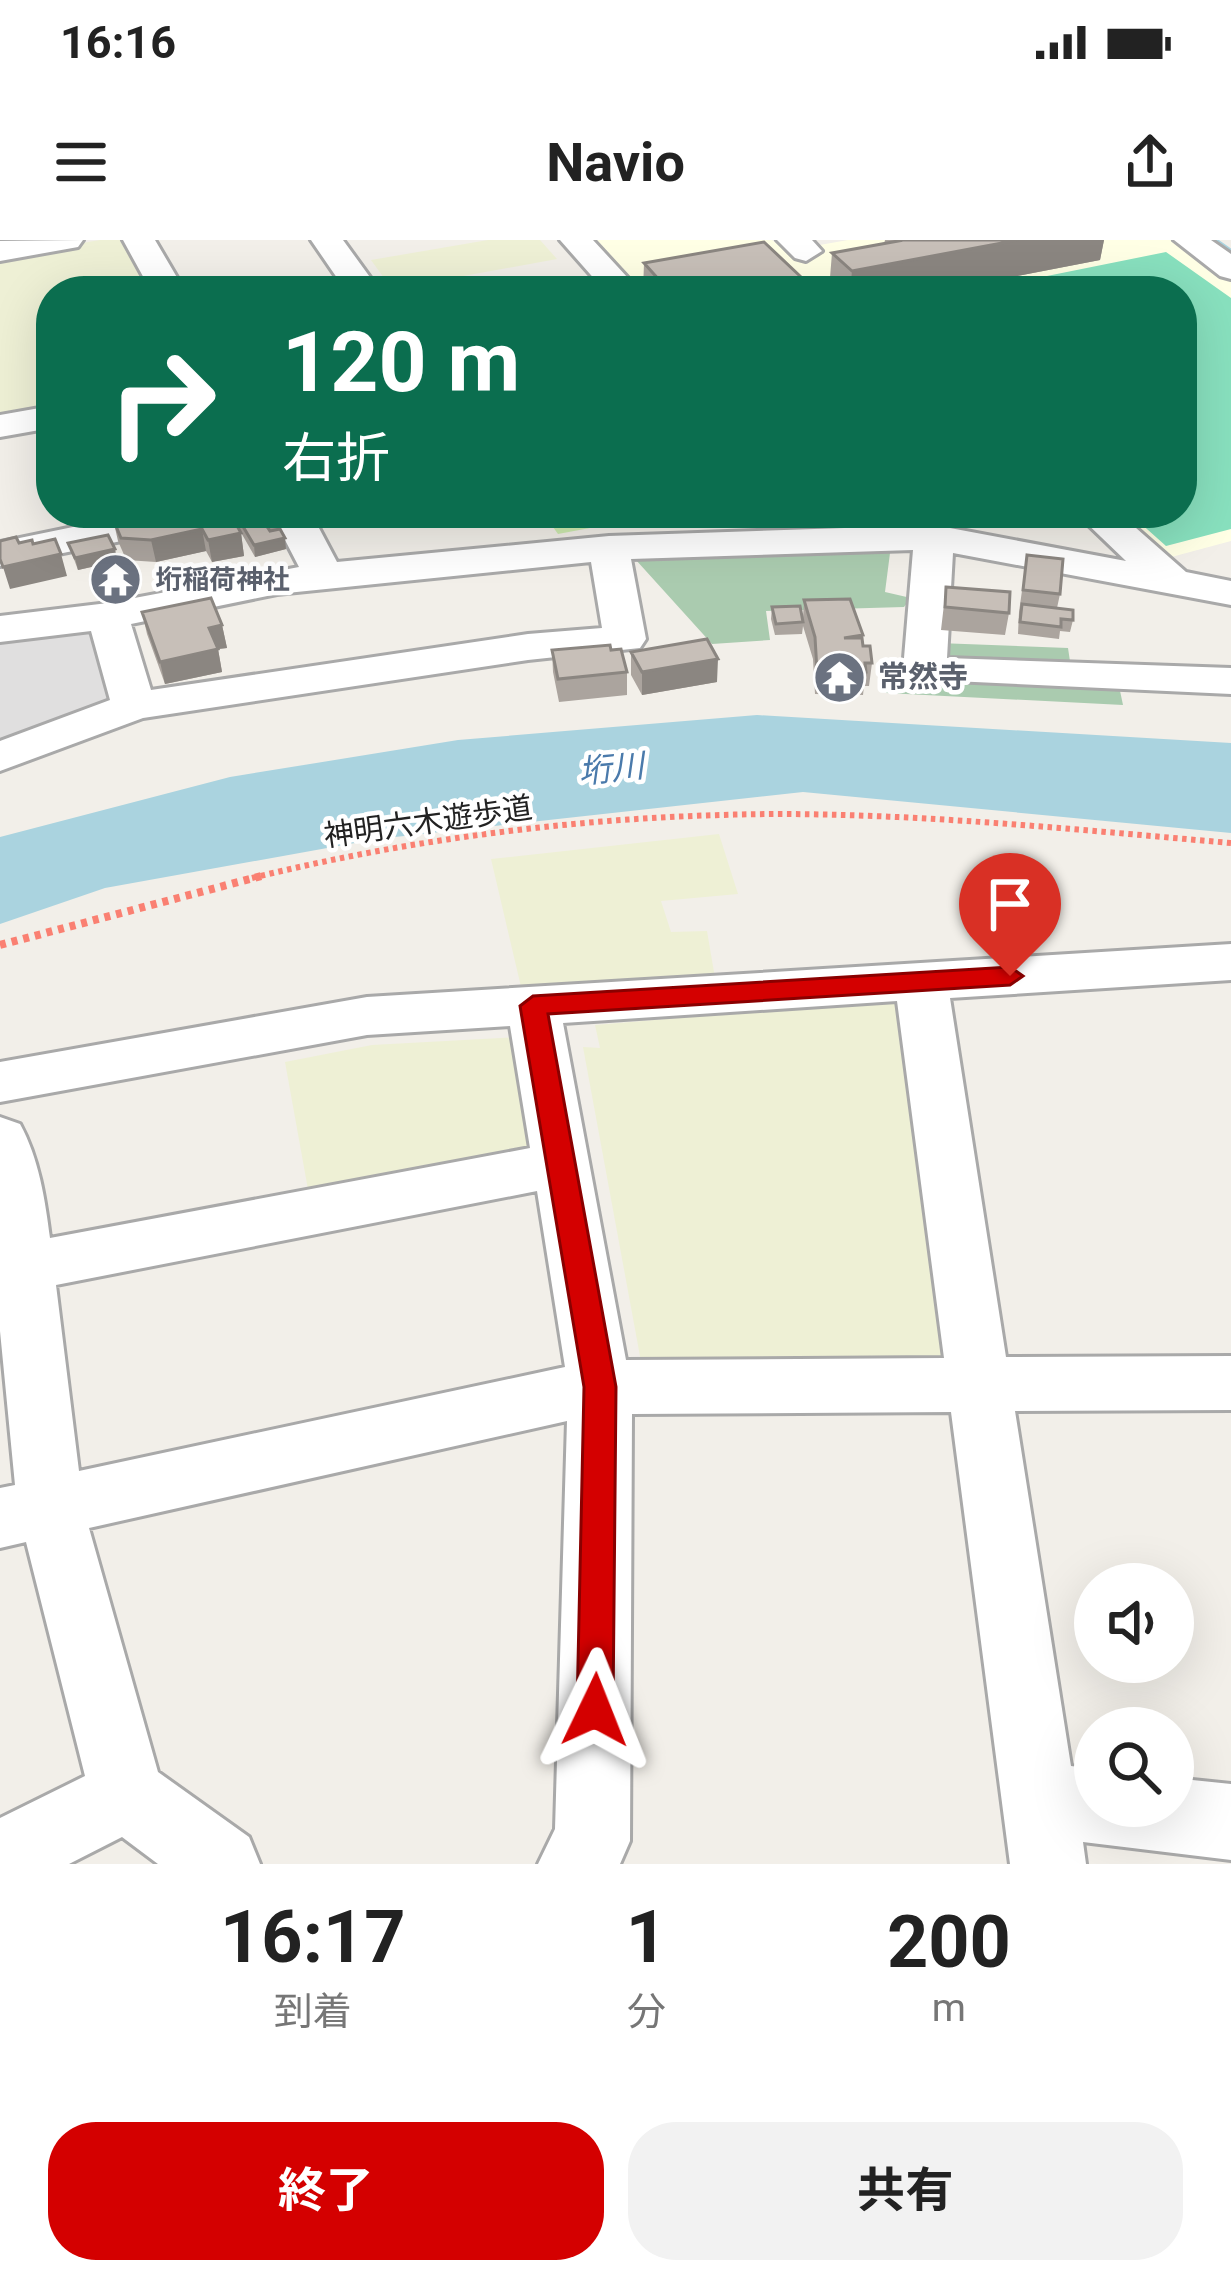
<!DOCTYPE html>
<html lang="ja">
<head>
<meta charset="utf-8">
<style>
	:root { --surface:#fff; --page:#f2f2f2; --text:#222; --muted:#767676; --accent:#d40000 }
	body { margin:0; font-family:Roboto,"Noto Sans JP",sans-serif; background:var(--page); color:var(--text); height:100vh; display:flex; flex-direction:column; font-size:45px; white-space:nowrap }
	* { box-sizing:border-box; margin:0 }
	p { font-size:39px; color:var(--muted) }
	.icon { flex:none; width:66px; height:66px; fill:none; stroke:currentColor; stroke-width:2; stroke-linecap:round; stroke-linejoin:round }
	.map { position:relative; height:1624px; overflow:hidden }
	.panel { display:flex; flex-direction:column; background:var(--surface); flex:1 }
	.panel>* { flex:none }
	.banner { position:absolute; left:36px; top:36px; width:1161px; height:252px; border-radius:48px; box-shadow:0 12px 48px #0002; background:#0b6e4f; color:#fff; overflow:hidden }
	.controls { position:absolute; left:1074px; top:1323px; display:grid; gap:24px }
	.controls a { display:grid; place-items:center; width:120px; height:120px; border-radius:50%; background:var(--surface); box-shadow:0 12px 48px #0002; font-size:60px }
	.pin { position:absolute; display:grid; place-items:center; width:102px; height:102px; color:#fff; margin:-123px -51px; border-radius:50% 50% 50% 0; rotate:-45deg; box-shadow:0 0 12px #0007 }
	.pin .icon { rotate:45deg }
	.me { position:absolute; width:132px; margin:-66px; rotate:2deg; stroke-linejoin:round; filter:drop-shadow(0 0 9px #0008) }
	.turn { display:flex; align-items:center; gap:42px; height:252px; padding:0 48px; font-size:54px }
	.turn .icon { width:156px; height:156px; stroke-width:2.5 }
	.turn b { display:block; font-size:84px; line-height:102px }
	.eta { display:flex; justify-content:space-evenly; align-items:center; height:204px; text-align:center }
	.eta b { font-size:72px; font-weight:700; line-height:84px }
	.cta { display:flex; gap:24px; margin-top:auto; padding:24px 48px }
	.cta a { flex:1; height:138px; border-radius:48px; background:var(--accent); color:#fff; font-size:48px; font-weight:700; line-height:138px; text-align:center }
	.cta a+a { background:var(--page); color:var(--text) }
	.status { display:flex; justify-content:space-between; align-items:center; height:84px; padding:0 60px; background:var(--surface); direction:ltr }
	.status svg { height:33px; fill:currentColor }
	header { display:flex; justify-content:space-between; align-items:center; height:156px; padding:0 48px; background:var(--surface); font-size:54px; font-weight:700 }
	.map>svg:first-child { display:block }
	.residential { fill:#e0dfdf }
	.education { fill:#ffffe5 }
	.farmland { fill:#eef0d5 }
	.grass { fill:#cdebb0 }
	.cemetery { fill:#aacbaf }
	.pitch { fill:#88e0be }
	.water { fill:#aad3df }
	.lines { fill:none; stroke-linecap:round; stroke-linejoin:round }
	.stream { stroke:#aad3df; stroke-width:9 }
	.minor-casing { stroke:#a9a9a9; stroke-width:6 }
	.path-far1 { stroke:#fa8072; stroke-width:6; stroke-dasharray:4.5 4.5; stroke-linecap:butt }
	.path { stroke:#fa8072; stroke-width:8; stroke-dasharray:6 6; stroke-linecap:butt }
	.minor { fill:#fff; fill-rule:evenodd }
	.wall { fill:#aba49e }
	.shaded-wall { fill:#8b8681 }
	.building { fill:#c7bfb8; stroke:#8b8681; stroke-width:3 }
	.route { fill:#d40000; stroke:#8a0000; stroke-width:3 }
	.labels { text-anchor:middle; stroke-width:9; stroke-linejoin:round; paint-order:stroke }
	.far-worship-label { font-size:27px; font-weight:bold; fill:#5b616d; stroke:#fff; text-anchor:start }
	.worship-label { font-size:30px; font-weight:bold; fill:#5b616d; stroke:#fff; text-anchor:start }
	.street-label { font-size:30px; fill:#222; stroke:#fff }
	.water-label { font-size:33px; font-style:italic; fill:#4a7aab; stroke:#fff }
</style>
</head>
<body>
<div class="status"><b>16:16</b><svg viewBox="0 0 49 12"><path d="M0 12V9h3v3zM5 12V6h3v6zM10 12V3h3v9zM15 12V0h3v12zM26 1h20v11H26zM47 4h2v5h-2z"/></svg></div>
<header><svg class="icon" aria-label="menu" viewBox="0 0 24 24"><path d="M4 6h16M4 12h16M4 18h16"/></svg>Navio<svg class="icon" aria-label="share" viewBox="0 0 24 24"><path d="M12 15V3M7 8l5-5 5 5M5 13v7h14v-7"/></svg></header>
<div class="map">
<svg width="1231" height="1624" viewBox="0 0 1231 1624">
	<rect width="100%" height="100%" fill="#f2efe9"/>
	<path class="residential" d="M 93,389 L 118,460 L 0,505 L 0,401 Z"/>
	<path class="education" d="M 585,0 L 772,0 L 786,11 L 848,0 L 1172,0 L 1231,42 L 1231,301 L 1164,319 L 1110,273 L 1182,273 L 1182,51 L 632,51 Z"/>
	<path class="farmland" d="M 100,0 L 126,0 L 153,51 L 51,51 L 51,170 L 0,179 L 0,17 Z
		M 488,0 L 540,0 L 557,19 L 392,49 L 371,20 Z
		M 719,594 L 738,654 L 661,661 L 671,692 L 707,691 L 715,738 L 522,751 L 491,619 Z
		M 892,760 L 901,766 L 945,1110 L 936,1122 L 642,1127 L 583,807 L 600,808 L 595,785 Z
		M 520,797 L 535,905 L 516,918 L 309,955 L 285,822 L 372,805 Z"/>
	<path class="grass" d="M 543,273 L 670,273 L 558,294 Z"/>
	<path class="cemetery" d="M 890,313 L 885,352 L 911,358 L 904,367 L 766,371 L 770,400 L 712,404 L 636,320 Z
		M 938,403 L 1068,408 L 1071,428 L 940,423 Z
		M 926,440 L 1119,446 L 1123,465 L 886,453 L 886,445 Z"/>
	<path class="pitch" d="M 1166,12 L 1231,58 L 1231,289 L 1166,306 L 1129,273 L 1182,273 L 1182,51 L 973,51 Z"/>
	<path class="water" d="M 757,475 L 1231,503 L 1231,593 L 803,552 L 377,599 L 105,648 L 0,684 L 0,597 L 230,537 L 458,500 Z"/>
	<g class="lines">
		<path class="stream" d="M 1211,0 L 1231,14"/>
		<defs>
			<path id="minor" d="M 83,0 L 78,7 L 0,21 L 0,1 Z
				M 123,0 L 155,0 L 185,51 L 151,51 Z
				M 311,0 L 343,0 L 380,51 L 346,51 Z
				M 560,0 L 593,0 L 640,51 L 605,51 Z
				M 777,0 L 812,0 L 822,11 L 806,21 L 795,18 Z
				M 1174,0 L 1211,0 L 1231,14 L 1231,39 L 1220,36 Z
				M 51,166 L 51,188 L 0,197 L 0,175 Z
				M 141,273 L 219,273 L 213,281 L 199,285 L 0,326 L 0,302 Z
				M 271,273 L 311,273 L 337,322 L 609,296 L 934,285 L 1126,321 L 1076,273 L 1119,273 L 1186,332 L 1231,341 L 1231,365 L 953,313 L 947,418 L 1231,428 L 1231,454 L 910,439 L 903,430 L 913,310 L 631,319 L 646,399 L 640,408 L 528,420 L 143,478 L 0,531 L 0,501 L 110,460 L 91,391 L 0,402 L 0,376 L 108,363 L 299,327 ZM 591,322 L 602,388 L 528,394 L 151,450 L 131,384 L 277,354 Z
				M 1231,704 L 1231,740 L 950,758 L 1006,1117 L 1231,1116 L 1231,1170 L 1015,1171 L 1071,1526 L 1095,1529 L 1095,1566 L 1173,1566 L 1173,1538 L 1231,1544 L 1231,1620 L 1083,1602 L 1086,1624 L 1010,1624 L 951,1172 L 632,1174 L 630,1601 L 620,1624 L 538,1624 L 555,1589 L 567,1181 L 89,1288 L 158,1532 L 249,1597 L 260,1624 L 158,1624 L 122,1597 L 69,1624 L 0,1624 L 0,1578 L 85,1536 L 26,1302 L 0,1308 L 0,1248 L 15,1245 L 0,1091 L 0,877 L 20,884 C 39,919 45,959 50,998 L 530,908 L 510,786 L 367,795 L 0,862 L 0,822 L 367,757 ZM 897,761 L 944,1118 L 626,1120 L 563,783 ZM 537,951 L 565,1127 L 79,1231 L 56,1045 Z"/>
		</defs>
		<use href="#minor" class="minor-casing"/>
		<path class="path-far1" d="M 252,638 C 423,596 600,575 776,574 C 928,574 1080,590 1231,603"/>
		<path class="path" d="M 0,705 L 265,635"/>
		<use href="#minor" class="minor"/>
	</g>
	<path class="wall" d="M 885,0 L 1104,0 L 1100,20 L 940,51 L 829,50 L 832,13 L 884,4 Z
		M 644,23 L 800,51 L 643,51 Z
		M 238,278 L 277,283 L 286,309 L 255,317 L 239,289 Z
		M 113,279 L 241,293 L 244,316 L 212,322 L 206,311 L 156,322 L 126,320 L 133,345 L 127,346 L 128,350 L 103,351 L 96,326 L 78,330 L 68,303 L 115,309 L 116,318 L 125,317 L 118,301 Z
		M 1027,315 L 1060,354 L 1057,368 L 1073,380 L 1070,392 L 1060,391 L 1059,399 L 1018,394 L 1019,372 Z
		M 946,347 L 1009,373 L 1005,395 L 941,390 Z
		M 804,360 L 863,395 L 863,406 L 872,423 L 869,446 L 864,446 L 863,455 L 815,454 L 813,419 L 803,386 L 802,394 L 775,395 L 771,379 L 772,367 L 803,378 Z
		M 142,372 L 222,385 L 227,408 L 218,409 L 222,432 L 165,444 L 147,394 Z
		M 552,410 L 611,410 L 627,432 L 627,455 L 559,462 L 553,432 Z
		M 631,412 L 717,442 L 642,455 L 631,435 Z"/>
	<path class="shaded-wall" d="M 1018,0 L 1104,0 L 1100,20 L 940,51 L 850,51 L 852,31 Z
		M 801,37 L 800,51 L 726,51 Z
		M 202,289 L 206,311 L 156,322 L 151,300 Z
		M 241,293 L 244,316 L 212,322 L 208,300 Z
		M 285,298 L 286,309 L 255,317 L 254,305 Z
		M 115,309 L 117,321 L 78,330 L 75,318 Z
		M 61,314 L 67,336 L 10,349 L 3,327 Z
		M 130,333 L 133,345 L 127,346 L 124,334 Z
		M 222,385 L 227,408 L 218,409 L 222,432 L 165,444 L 160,422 L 209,388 Z
		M 718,419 L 717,442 L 642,455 L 642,432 Z"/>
	<path class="building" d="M 896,0 L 1018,0 L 852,31 L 832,13 L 898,1 Z
		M 764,2 L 801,37 L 726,51 L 669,51 L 644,23 Z
		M 141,273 L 230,273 L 241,293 L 208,300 L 202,289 L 151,300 L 121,298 L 113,279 Z
		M 260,273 L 271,273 L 277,283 L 266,285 L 270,291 L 280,289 L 285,298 L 254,305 L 238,278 Z
		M 108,295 L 115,309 L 75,318 L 68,303 Z
		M 16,297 L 19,303 L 32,300 L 33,304 L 55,299 L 61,314 L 3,327 L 0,319 L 0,301 Z
		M 1027,315 L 1063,319 L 1060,354 L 1023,350 Z
		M 125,317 L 130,333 L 124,334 L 126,338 L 100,339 L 95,324 L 100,323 L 99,319 Z
		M 946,347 L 1010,352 L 1009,373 L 945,367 Z
		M 211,358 L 222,385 L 209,388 L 218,409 L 160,422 L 142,372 Z
		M 850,359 L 863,395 L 844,398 L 862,398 L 863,406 L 870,406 L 872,423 L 865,423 L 866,432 L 817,431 L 815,397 L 804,360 Z
		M 1022,364 L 1073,370 L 1073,380 L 1061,379 L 1061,387 L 1020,382 Z
		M 800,366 L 803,382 L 776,384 L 772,367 Z
		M 707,399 L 718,419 L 642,432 L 631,412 Z
		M 610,405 L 611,410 L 621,409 L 627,432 L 558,439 L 552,410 Z"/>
	<path class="route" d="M 1010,727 L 1023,736 L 1010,745 L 548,774 L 616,1147 L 613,1470 L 608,1482 L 595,1487 L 582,1482 L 577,1470 L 584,1147 L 520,766 L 533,756 Z"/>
	<defs>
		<symbol id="temple-disc" viewBox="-11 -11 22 22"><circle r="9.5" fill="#6b7280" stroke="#fff"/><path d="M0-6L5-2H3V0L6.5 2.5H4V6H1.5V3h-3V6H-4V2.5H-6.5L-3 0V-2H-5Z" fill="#fff"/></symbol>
	</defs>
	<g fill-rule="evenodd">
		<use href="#temple-disc" x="86" y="310" width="59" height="59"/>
		<use href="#temple-disc" x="810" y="408" width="59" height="59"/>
	</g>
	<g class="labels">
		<g class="far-worship-label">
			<text x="155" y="349">垳稲荷神社</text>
		</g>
		<g class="worship-label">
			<text x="878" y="447">常然寺</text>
		</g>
		<g class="street-label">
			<text transform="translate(428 582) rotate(-8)" y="10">神明六木遊歩道</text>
		</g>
		<g class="water-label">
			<text transform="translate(611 528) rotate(-6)" y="12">垳川</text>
		</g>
	</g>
</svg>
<div class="controls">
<a><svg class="icon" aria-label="sound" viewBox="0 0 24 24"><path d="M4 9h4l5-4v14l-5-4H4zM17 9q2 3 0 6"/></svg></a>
<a><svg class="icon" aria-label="search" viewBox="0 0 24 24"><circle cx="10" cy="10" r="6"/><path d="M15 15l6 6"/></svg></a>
</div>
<div class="pin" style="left:1010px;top:736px;background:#d93025"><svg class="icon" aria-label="arrive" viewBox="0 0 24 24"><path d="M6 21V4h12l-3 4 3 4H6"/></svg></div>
<svg class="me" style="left:595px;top:1470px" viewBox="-20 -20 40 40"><path d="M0-17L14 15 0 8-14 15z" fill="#d40000" stroke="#fff" stroke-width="4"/></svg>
<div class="banner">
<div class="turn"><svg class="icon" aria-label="right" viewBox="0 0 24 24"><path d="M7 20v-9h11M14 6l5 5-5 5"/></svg><div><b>120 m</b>右折</div></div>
</div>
</div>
<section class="panel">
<div class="eta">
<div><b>16:17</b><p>到着</p></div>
<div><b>1</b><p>分</p></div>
<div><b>200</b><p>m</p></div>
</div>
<div class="cta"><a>終了</a><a>共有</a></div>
</section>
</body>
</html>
